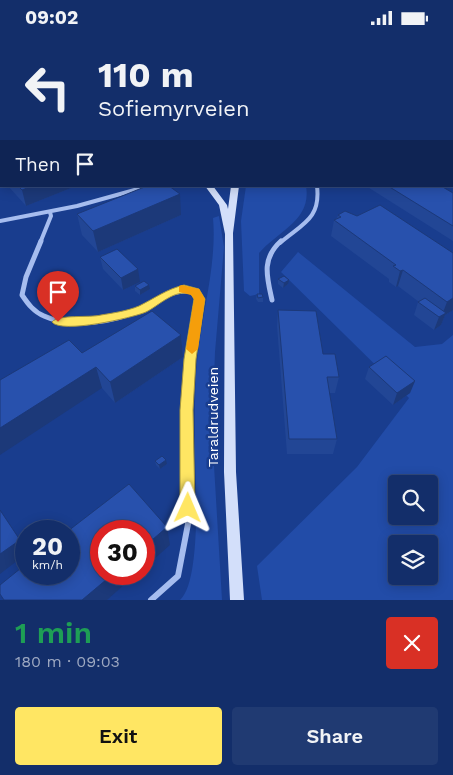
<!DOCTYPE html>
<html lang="en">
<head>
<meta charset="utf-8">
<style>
	:root { --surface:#132e6a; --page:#203a72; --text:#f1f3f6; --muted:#9da8c1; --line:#324a7e; --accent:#ffe663 }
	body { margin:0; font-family:"Work Sans",sans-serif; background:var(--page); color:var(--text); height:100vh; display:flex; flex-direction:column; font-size:19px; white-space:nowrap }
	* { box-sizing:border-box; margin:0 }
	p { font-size:16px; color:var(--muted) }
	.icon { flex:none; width:28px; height:28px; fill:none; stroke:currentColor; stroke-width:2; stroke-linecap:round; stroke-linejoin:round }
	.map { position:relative; height:565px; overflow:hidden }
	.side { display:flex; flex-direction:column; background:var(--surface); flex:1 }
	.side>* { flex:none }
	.hud { position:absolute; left:0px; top:0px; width:454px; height:152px; box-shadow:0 2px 12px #0003,0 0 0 1px var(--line); background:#132e6a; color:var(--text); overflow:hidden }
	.controls { position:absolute; left:388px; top:440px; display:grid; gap:10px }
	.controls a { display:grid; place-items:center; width:50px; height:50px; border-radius:5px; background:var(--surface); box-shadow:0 2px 12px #0003,0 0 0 1px var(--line); font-size:25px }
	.speed { position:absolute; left:15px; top:485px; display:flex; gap:10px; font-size:25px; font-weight:700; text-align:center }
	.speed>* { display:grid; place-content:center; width:65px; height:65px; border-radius:50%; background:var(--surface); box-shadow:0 2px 12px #0003,0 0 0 1px var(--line); line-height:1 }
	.speed small { font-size:12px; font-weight:400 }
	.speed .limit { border:8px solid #d22; background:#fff; color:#111 }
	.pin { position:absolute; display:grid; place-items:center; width:42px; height:42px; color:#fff; margin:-51px -21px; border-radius:50% 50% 50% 0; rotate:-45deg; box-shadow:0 0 5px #0007 }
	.pin .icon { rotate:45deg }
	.me { position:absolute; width:55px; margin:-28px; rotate:1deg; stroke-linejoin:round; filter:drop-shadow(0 0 4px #0008) }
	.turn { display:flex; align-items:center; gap:18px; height:105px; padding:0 15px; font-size:22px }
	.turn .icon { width:65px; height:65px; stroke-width:2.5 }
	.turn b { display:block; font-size:35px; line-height:42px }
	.then { display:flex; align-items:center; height:48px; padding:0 15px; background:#0003; gap:10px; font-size:19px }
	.round { display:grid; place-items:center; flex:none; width:52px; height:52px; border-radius:5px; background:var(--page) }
	.overview { display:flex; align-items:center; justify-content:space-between; height:85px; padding:0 15px }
	h1 { font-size:30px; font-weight:600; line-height:38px; color:#1e9e55 }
	.action { display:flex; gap:10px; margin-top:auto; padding:10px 15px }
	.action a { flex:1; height:58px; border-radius:5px; background:var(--accent); color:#111; font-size:20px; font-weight:600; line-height:58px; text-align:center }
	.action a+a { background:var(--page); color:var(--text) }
	.status { display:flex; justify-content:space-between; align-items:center; height:35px; padding:0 25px; background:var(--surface); direction:ltr }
	.status svg { height:14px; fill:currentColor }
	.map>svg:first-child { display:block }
	.green { fill:#224ca8; fill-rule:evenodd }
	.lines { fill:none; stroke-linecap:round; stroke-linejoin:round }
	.street-far3 { stroke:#a6bdef; stroke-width:3 }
	.street-far2 { stroke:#a6bdef; stroke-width:4 }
	.street-far1 { stroke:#a6bdef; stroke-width:5 }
	.street { stroke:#a6bdef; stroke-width:6 }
	.secondary { fill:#d3dffa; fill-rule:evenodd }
	.wall { fill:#224695 }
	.shaded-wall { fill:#1c3979 }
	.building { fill:#2851ad; stroke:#1c3979 }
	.route { fill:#ffe663; stroke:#a69640 }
	.slow { fill:#f59e0b }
	.labels { text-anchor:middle; stroke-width:5; stroke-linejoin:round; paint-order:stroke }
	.street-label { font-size:14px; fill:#fff; stroke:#193d8e }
</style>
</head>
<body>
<div class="status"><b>09:02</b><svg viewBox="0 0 49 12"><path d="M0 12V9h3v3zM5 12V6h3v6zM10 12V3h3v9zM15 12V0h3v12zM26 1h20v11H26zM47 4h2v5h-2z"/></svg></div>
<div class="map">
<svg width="453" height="565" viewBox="0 0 453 565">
	<rect width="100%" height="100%" fill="#193d8e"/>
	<path class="green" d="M 246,151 L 306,151 C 312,185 278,196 259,218 L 259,259 L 250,261 L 244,256 L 241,186 Z
		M 219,181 L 224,212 L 215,317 L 212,397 L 222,565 L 180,565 C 201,547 196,449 195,420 C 195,387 194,351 198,318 C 203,274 217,227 213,183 Z
		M 298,217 L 415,312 L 442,309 L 453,300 L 453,565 L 262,565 L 257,531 L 357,432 L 409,363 L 281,237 ZM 396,449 L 429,449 L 429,481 L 396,481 ZM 396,509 L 429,509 L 429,541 L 396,541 Z"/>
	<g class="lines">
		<path class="street-far3" d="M 400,0 L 404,1"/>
		<path class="street-far2" d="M 0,186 L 77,171 L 149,151
			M 40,208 L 51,181 L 50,177
			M 280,208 C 302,189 321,184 317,151"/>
		<path class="street-far1" d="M 41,206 L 26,242 L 22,260 C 28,269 34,277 44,281 C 72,294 115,287 142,274 C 161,265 173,252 195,257 L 200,264 L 190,323 L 187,362
			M 272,265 C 267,242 261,224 281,206"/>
		<path class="street" d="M 151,565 L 178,541 L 188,489 L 187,361"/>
		<path class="secondary" d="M 205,151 L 213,151 L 227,170 L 228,174 L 231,151 L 239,151 L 233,198 L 236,437 L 244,565 L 230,565 L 224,437 L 225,199 L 219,170 Z"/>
	</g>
	<path class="wall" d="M 0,47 L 1,47 L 1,145 L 0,143 Z
		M 452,120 L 453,120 L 453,142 L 452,142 Z
		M 8,151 L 76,151 L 26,171 Z
		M 366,151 L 441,151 L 453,158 L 453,206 Z
		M 77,179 L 181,180 L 98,217 L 82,200 Z
		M 338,180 L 453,218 L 453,275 L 445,280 L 441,290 L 434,295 L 414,280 L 418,267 L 419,267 L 398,251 L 396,252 L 389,247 L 389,244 L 331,201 L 334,185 L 337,183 Z
		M 100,222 L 140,247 L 123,255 L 103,234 Z
		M 278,244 L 288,249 L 283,253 L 278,249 Z
		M 135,251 L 150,254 L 140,260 L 135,256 Z
		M 257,259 L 263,262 L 263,267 L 258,267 L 256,264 Z
		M 278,275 L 323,319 L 339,342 L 335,358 L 329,358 L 337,404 L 333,419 L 287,419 L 277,291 Z
		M 181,300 L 183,322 L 115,368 L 102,353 L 82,318 Z
		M 369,332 L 415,346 L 410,358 L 393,370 L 365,344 Z
		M 155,426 L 167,429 L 160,434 L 156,430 Z"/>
	<path class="shaded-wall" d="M 307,0 L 343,0 L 339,1 L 303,1 Z
		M 32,151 L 76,151 L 26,171 L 22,155 Z
		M 180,159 L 181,180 L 98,217 L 93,196 Z
		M 138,234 L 140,247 L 123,255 L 121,243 Z
		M 403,235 L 398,251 L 396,252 L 400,236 Z
		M 289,245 L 288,249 L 283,253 L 284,248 Z
		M 149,250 L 150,254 L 140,260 L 140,255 Z
		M 453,263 L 453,275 L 445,280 L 441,290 L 434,295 L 439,282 L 442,280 L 447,267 Z
		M 181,300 L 183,322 L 115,368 L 110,347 Z
		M 96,332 L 102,353 L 0,420 L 0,393 Z
		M 415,346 L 410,358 L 393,370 L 397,358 Z
		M 166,425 L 167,429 L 160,434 L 159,430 Z
		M 0,475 L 26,515 L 26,519 L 0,539 Z
		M 167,492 L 170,510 L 144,533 L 144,512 Z
		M 113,539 L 133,539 L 134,541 L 107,565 L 82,565 Z
		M 135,539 L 143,539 L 137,545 Z"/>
	<path class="building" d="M 170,0 L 203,0 L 205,1 L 165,1 Z
		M 203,0 L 219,0 L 215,1 L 205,1 Z
		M 219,0 L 307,0 L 303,1 L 215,1 Z
		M 452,26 L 453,26 L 452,75 Z
		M 0,47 L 1,47 L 1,135 L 0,134 Z
		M 18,151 L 32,151 L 22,155 Z
		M 147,151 L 169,151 L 180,159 L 93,196 L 77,179 Z
		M 388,151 L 441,151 L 453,158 L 453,191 Z
		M 380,170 L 453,218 L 453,263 L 447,267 L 403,235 L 400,236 L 393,231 L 396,230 L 334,185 L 341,182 L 338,180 L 345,176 L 357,181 Z
		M 117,214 L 138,234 L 121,243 L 100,222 Z
		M 284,241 L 289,245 L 284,248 L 278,244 Z
		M 144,246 L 149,250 L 140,255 L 135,251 Z
		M 257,259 L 262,259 L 263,262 L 258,263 Z
		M 425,263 L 446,278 L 439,282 L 418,267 Z
		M 278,275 L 316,276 L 323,319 L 335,319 L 339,342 L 327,342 L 337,404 L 289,404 Z
		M 152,276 L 181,300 L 110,347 L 96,332 L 0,393 L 0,345 L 69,305 L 82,318 Z
		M 386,321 L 415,346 L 397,358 L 369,332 Z
		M 162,421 L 166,425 L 159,430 L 155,426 Z
		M 129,449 L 167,492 L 144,512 L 144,496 L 101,496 L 101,539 L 113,539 L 82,565 L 4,565 L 0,559 L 0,550 L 26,529 L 26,539 L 69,539 L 68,496 Z
		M 0,475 L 20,505 L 0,519 Z"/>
	<path class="route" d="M 184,250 L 199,254 L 205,264 L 196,324 L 193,375 L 195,473 L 193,478 L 188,480 L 182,478 L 180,473 L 180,375 L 184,324 L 194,264 L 191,259 C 174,254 160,270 146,277 C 132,283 61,299 52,287 C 58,279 90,283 101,280 C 113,278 127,276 139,271 C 155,263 167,254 184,250 Z"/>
	<path class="slow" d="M 182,250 L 199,254 L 205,264 L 198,314 L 192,319 L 186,314 L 194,264 L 191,260 L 179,257 L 179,251 Z"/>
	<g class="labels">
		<g class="street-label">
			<text transform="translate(213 382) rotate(-90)" y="5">Taraldrudveien</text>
		</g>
	</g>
</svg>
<div class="controls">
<a><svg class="icon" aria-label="search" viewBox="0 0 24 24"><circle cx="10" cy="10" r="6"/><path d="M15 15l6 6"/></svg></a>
<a><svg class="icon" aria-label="layers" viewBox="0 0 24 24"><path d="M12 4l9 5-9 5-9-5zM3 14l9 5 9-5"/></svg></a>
</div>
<div class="speed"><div>20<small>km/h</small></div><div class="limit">30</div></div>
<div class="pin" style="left:58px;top:287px;background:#d93025"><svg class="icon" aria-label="arrive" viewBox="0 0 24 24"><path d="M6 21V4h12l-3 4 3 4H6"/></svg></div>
<svg class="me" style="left:188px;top:473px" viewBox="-20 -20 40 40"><path d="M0-17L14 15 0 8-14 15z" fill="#ffe663" stroke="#fff" stroke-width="4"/></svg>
<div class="hud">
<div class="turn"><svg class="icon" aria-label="left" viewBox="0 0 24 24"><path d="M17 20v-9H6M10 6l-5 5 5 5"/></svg><div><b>110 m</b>Sofiemyrveien</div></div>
<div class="then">Then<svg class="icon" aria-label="arrive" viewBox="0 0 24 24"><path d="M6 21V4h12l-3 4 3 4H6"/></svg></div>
</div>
</div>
<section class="side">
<div class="overview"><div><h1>1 min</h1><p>180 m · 09:03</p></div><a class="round" style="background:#d93025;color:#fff"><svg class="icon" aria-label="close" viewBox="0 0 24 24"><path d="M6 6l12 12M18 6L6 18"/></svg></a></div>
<div class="action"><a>Exit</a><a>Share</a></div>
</section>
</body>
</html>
